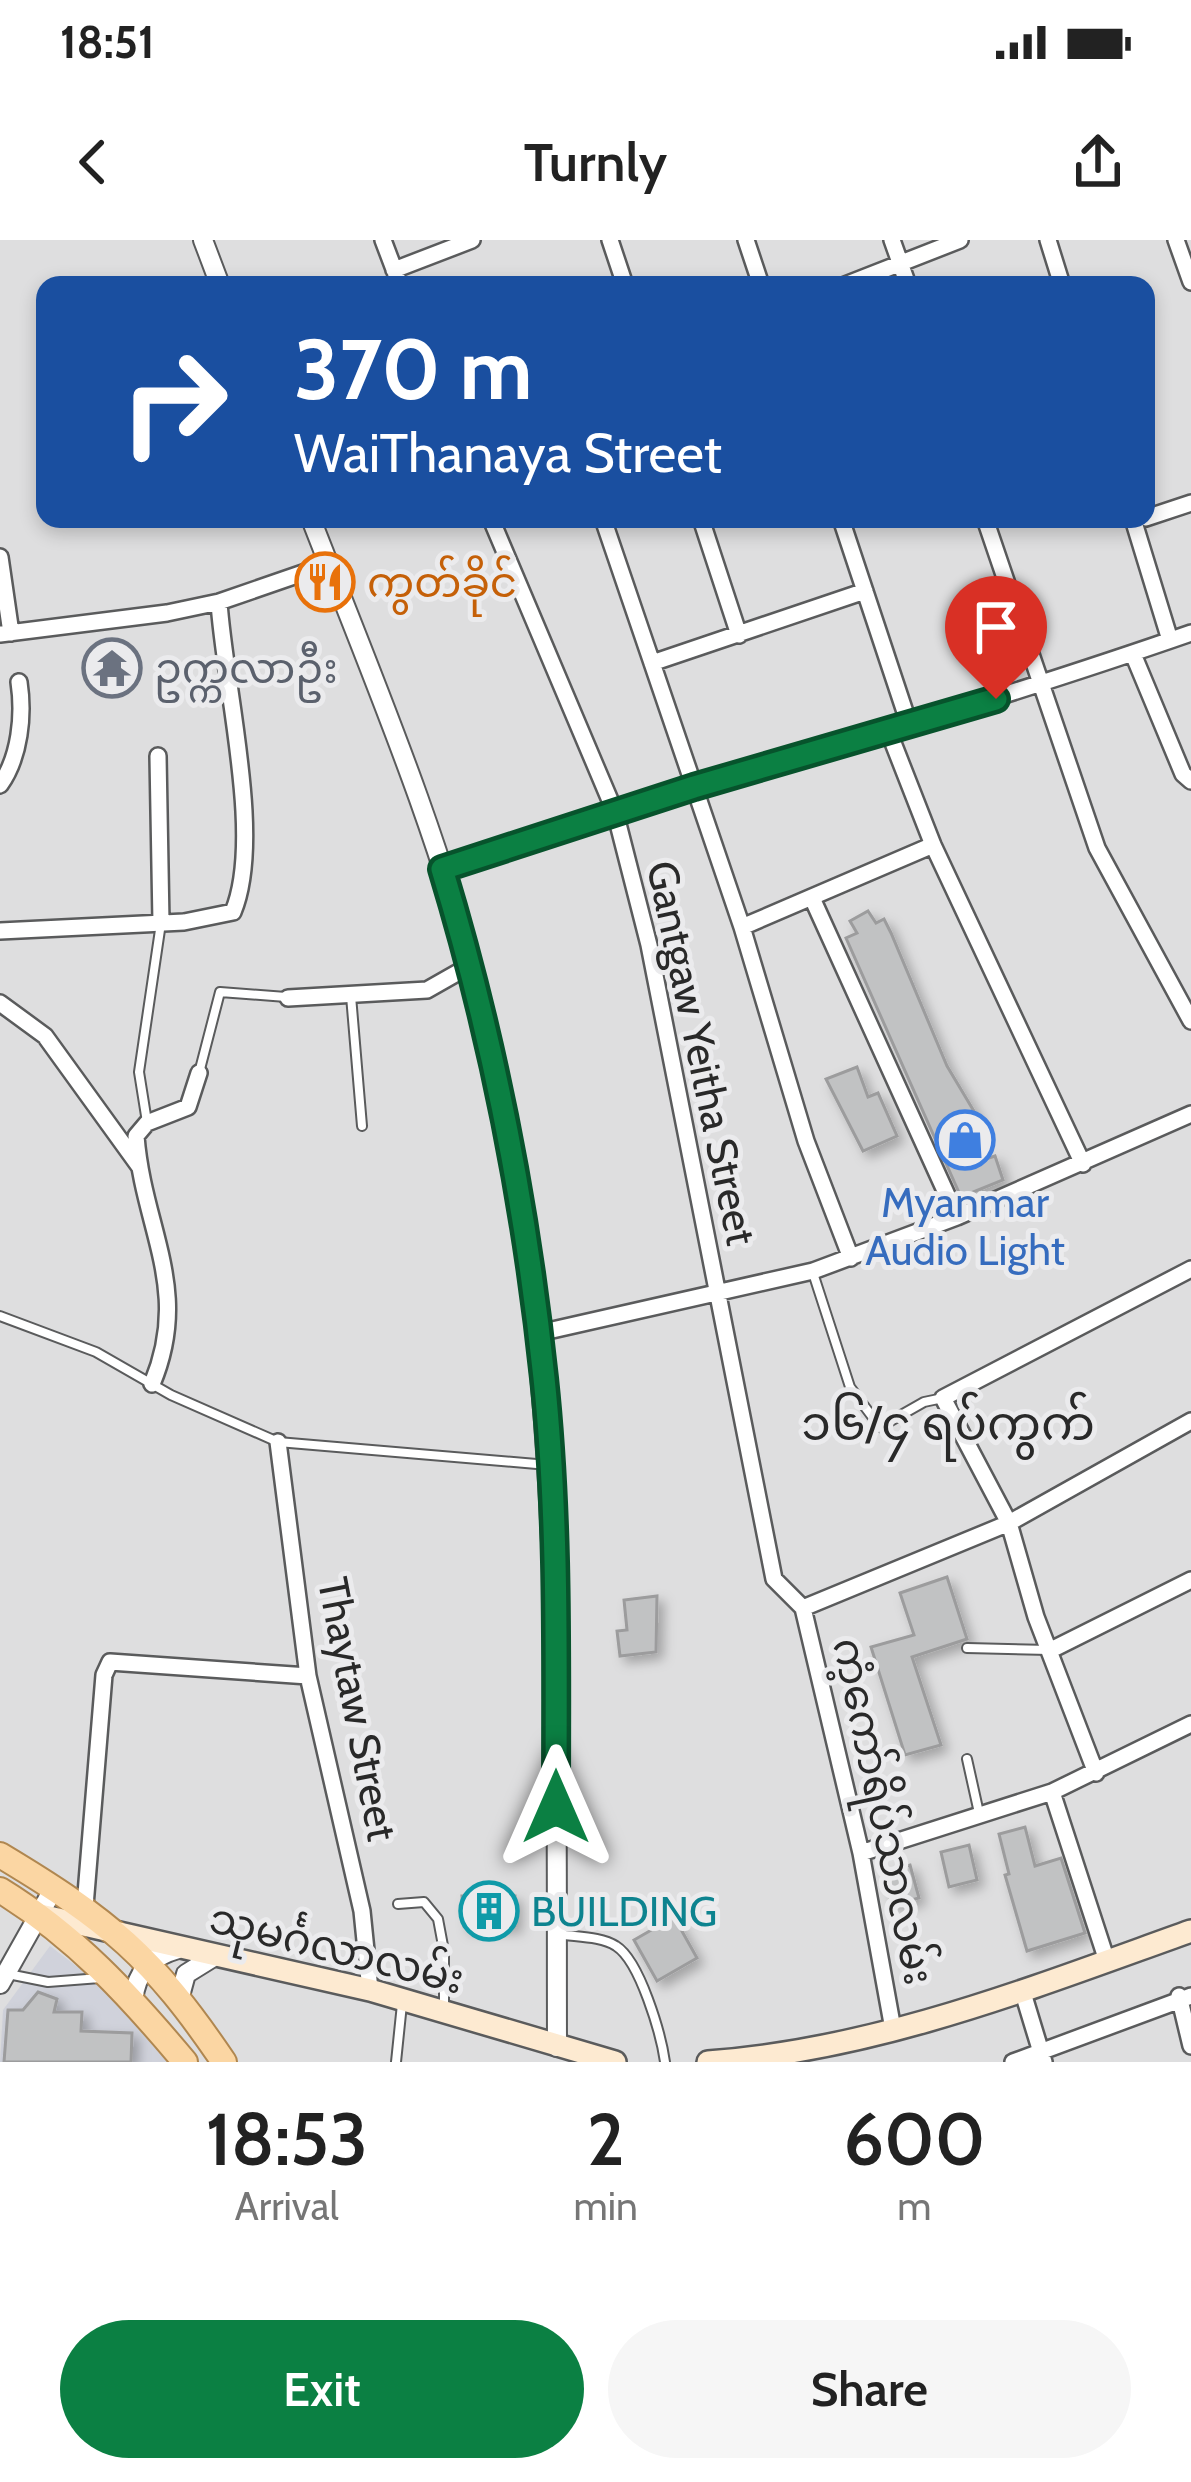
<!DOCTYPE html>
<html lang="en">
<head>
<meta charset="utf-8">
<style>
	:root { --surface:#fff; --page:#f6f6f6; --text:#222; --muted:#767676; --accent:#0b8043 }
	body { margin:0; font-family:Cabin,"Noto Sans Myanmar",sans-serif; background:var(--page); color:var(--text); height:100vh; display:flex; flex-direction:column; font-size:45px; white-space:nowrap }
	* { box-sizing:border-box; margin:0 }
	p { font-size:39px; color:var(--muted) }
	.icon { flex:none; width:66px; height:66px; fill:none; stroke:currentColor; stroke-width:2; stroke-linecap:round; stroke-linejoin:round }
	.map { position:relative; height:1822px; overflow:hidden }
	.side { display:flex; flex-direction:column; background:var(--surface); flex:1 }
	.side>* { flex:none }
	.banner { position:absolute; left:36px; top:36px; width:1119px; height:252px; border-radius:24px; box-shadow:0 6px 18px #0003; background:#1a4fa0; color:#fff; overflow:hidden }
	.pin { position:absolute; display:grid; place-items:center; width:102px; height:102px; color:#fff; margin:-123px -51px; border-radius:50% 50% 50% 0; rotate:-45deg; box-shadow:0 0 12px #0007 }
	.pin .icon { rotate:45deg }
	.me { position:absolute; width:132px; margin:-66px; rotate:0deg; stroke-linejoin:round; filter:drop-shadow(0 0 9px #0008) }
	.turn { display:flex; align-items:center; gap:42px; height:252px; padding:0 60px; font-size:54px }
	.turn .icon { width:156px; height:156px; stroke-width:2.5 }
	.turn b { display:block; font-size:84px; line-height:102px }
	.eta { display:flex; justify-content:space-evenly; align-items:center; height:204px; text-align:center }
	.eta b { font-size:72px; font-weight:600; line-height:84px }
	.action { display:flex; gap:24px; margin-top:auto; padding:24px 60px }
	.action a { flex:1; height:138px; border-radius:72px; background:var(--accent); color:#fff; font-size:48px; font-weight:600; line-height:138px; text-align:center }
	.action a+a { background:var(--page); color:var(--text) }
	.status { display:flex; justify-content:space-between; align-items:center; height:84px; padding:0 60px; background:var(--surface); direction:ltr }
	.status svg { height:33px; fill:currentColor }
	header { display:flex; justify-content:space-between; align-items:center; height:156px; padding:0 60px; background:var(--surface); font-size:54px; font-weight:600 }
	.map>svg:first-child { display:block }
	.built { fill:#d0d2db }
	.building { fill:#c1c2c3; stroke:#9c9c9d; stroke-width:3; filter:url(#shadow) }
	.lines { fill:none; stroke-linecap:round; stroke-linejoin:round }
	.service-casing { stroke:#5a5b5c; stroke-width:12 }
	.minor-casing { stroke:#5a5b5c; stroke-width:20 }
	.tertiary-casing { stroke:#5a5b5c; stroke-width:22 }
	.secondary-casing { stroke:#5a5b5c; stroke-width:26 }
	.primary-casing { stroke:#b08750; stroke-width:28 }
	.service { stroke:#fff; stroke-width:8 }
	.minor { stroke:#fff; stroke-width:15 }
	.tertiary { stroke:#fff; stroke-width:18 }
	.secondary { stroke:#fdead1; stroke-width:21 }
	.primary { stroke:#fbd6a3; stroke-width:24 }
	.route-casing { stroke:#07532c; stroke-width:30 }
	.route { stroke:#0b8043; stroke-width:21 }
	.labels { text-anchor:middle; stroke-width:10; stroke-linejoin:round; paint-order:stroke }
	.food-label { font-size:42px; fill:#c56008; stroke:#ebebed; text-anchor:start }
	.worship-label { font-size:42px; fill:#5b616d; stroke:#ebebed; text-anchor:start }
	.street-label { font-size:42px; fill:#292929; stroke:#ebebed }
	.shop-label { font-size:42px; fill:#366cbe; stroke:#ebebed }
	.culture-label { font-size:42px; fill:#0d838f; stroke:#ebebed; text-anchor:start }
	.quarter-label { font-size:48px; fill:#292929; stroke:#ebebed }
</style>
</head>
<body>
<div class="status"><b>18:51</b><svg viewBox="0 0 49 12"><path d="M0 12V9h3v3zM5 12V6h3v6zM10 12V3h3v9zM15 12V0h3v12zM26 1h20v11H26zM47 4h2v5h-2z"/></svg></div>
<header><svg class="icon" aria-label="back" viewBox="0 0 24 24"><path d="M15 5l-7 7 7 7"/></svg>Turnly<svg class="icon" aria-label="share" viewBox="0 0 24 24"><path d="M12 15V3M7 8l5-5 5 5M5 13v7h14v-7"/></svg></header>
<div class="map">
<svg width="1191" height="1822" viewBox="0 0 1191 1822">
	<defs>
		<filter id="shadow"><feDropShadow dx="6" dy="6" stdDeviation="6" flood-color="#0004"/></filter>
	</defs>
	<rect width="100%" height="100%" fill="#dededf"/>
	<path class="built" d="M 50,1706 L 97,1742 L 167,1822 L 0,1822 L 3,1770 Z"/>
	<path class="building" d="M 868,671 L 876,683 L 884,679 L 891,693 L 947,826 L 978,878 L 967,884 L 983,920 L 995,916 L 1003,940 L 961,957 L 846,698 L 857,693 L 850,681 Z
		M 857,827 L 868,857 L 878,853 L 897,896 L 863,911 L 826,839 Z
		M 947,1337 L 967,1399 L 912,1417 L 941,1505 L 905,1515 L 871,1407 L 914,1395 L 900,1353 Z
		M 657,1356 L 656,1412 L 620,1416 L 617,1391 L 627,1390 L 624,1360 Z
		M 1025,1587 L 1035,1626 L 1061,1618 L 1085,1693 L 1027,1711 L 1005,1635 L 1009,1634 L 999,1594 Z
		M 969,1605 L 977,1640 L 949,1647 L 941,1612 Z
		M 910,1625 L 919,1658 L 892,1665 L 883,1632 Z
		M 462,1656 L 515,1656 L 515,1686 L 464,1686 Z
		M 674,1677 L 697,1718 L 657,1741 L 634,1700 Z
		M 38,1752 L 57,1759 L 54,1772 L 82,1772 L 81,1791 L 132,1793 L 131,1822 L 4,1822 L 8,1770 L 23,1770 Z"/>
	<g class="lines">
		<defs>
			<path id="service" d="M 351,756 L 362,886
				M 199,833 L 220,752 L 286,757
				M 147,882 L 139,832 L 161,683
				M 813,1033 L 850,1147 L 880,1187 L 924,1162 L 943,1158
				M 0,1076 L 96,1112 L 171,1155 L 278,1202 L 548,1225
				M 967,1408 L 1049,1410
				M 967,1519 L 979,1573
				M 398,1664 L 424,1662 L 438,1679 L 444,1711 L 444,1771
				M 558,1694 C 575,1697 601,1696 616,1706 C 640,1721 661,1794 665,1822
				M 8,1734 L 48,1742 L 100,1738
				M 396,1822 L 402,1764"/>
			<path id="minor" d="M 383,0 L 400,45
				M 610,0 L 625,45
				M 746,0 L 761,45
				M 892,0 L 908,45
				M 1048,0 L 1062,45
				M 1176,0 L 1191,42
				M 394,30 L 472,0
				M 845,45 L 960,0
				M 1146,278 L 1191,263
				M 491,279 L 615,572 L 649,705 L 774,1339 L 803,1368
				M 603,279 L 742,687 L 806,901 L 851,1018
				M 701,279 L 739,395
				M 841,279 L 909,484
				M 985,279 L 1097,608 L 1191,781
				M 1133,279 L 1170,400
				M 0,317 L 11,393
				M 0,394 L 167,373 L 219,362 L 329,324
				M 1133,414 L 1183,534 L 1191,541
				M 652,423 L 865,351
				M 888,490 L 933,605 L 1083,924
				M 158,516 L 161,682
				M 0,545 C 20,517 24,475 19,442
				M 443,629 C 691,547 944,479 1191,393
				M 812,658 L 957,977
				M 742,687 L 933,605
				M 0,691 L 184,682 L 233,672 C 264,598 224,445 219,362
				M 288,758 L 427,750 L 471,725
				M 0,763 L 45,796 L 139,926
				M 539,1093 L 813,1031 L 957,977 L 1191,874
				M 152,1144 C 192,1049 143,989 136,896 L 147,883 L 188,867 L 199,833
				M 278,1202 L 308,1436 L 362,1671 L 370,1750
				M 803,1368 L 1009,1283 L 1191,1181
				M 803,1368 L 861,1613 L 893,1789
				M 1051,1410 L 1191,1340
				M 1096,1533 L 1036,1377 L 1009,1283 L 943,1158 L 1191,1029
				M 1052,1552 L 1107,1721
				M 861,1613 L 1052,1552 L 1191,1484
				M 85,1666 L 104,1435 L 110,1422 L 308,1436
				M 1023,1753 L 1044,1822
				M 1179,1756 L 1191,1806
				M 1013,1822 L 1191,1756"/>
			<path id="tertiary" d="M 203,0 L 220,45
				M 311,279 C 372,436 440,595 480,759 C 565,1103 556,1455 557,1807
				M 0,1744 L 54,1648
				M 180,1756 L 186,1734 L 215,1716
				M 133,1760 C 137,1731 150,1717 178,1709"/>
			<path id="secondary" d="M 40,1675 L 370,1750 L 615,1822
				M 708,1822 C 876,1810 1034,1747 1191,1691"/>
			<path id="primary" d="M 0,1615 C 110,1681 152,1716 224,1822
				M 0,1650 C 75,1696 129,1755 185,1822"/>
		</defs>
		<use href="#service" class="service-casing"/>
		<use href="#minor" class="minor-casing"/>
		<use href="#tertiary" class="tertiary-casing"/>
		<use href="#secondary" class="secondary-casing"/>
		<use href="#primary" class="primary-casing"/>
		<use href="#service" class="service"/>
		<use href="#minor" class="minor"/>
		<use href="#tertiary" class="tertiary"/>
		<use href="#secondary" class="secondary"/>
		<use href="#primary" class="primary"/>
	</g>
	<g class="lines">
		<defs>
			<path id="route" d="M 556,1567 C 556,1425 559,1280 544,1138 C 526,967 492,794 442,629 L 694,547 L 996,459"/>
		</defs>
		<use href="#route" class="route-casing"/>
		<use href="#route" class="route"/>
	</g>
	<defs>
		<symbol id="restaurant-ring" viewBox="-11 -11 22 22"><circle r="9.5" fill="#ebebed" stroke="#e8710a" stroke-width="1.5"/><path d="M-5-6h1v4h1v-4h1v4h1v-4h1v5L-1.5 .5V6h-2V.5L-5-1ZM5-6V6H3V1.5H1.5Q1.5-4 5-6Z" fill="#e8710a"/></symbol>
		<symbol id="temple-ring" viewBox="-11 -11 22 22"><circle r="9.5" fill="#ebebed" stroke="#6b7280" stroke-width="1.5"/><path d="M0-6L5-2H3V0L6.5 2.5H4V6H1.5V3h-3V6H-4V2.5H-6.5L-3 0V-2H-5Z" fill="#6b7280"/></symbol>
		<symbol id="shop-ring" viewBox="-11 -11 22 22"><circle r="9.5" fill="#ebebed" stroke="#3f7fe0" stroke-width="1.5"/><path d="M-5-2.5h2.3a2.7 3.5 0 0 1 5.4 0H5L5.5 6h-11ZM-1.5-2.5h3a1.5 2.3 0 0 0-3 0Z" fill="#3f7fe0"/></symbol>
		<symbol id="building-ring" viewBox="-11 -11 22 22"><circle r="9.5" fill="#ebebed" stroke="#0f9aa8" stroke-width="1.5"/><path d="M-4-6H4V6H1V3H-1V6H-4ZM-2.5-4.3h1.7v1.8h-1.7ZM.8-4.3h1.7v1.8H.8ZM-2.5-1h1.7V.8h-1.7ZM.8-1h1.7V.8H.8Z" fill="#0f9aa8"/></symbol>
	</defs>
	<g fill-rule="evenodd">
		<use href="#restaurant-ring" x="292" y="309" width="66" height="66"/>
		<use href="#temple-ring" x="79" y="395" width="66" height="66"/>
		<use href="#shop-ring" x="932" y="867" width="66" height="66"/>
		<use href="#building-ring" x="456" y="1638" width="66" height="66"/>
	</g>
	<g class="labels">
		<g class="food-label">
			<text x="367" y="357">ကွတ်ခိုင်</text>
		</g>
		<g class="worship-label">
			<text x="154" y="443">ဥက္ကလာဦး</text>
		</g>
		<g class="street-label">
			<text transform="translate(702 813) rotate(78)" y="15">Gantgaw Yeitha Street</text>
			<text transform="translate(358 1469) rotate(79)" y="15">Thaytaw Street</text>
			<text transform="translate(884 1571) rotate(78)" y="15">ကံ့ကော်ရိပ်သာလမ်း</text>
			<text transform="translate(337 1708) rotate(14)" y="15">သုမင်္ဂလာလမ်း</text>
		</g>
		<g class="shop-label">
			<text x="965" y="977">Myanmar<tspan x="965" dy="48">Audio Light</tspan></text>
		</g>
		<g class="culture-label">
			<text x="531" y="1686">BUILDING</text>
		</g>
		<g class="quarter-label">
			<text x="948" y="1200">၁၆/၄ ရပ်ကွက်</text>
		</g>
	</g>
</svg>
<div class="pin" style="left:996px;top:459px;background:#d93025"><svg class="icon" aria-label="arrive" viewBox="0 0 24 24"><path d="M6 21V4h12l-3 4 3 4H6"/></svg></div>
<svg class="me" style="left:556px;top:1567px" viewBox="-20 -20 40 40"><path d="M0-17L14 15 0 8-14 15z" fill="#0b8043" stroke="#fff" stroke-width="4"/></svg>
<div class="banner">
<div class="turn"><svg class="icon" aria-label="right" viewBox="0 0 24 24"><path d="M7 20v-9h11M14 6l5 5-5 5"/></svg><div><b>370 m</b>WaiThanaya Street</div></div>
</div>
</div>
<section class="side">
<div class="eta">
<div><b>18:53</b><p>Arrival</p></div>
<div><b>2</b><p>min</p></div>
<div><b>600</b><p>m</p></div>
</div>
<div class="action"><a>Exit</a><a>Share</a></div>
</section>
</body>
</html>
